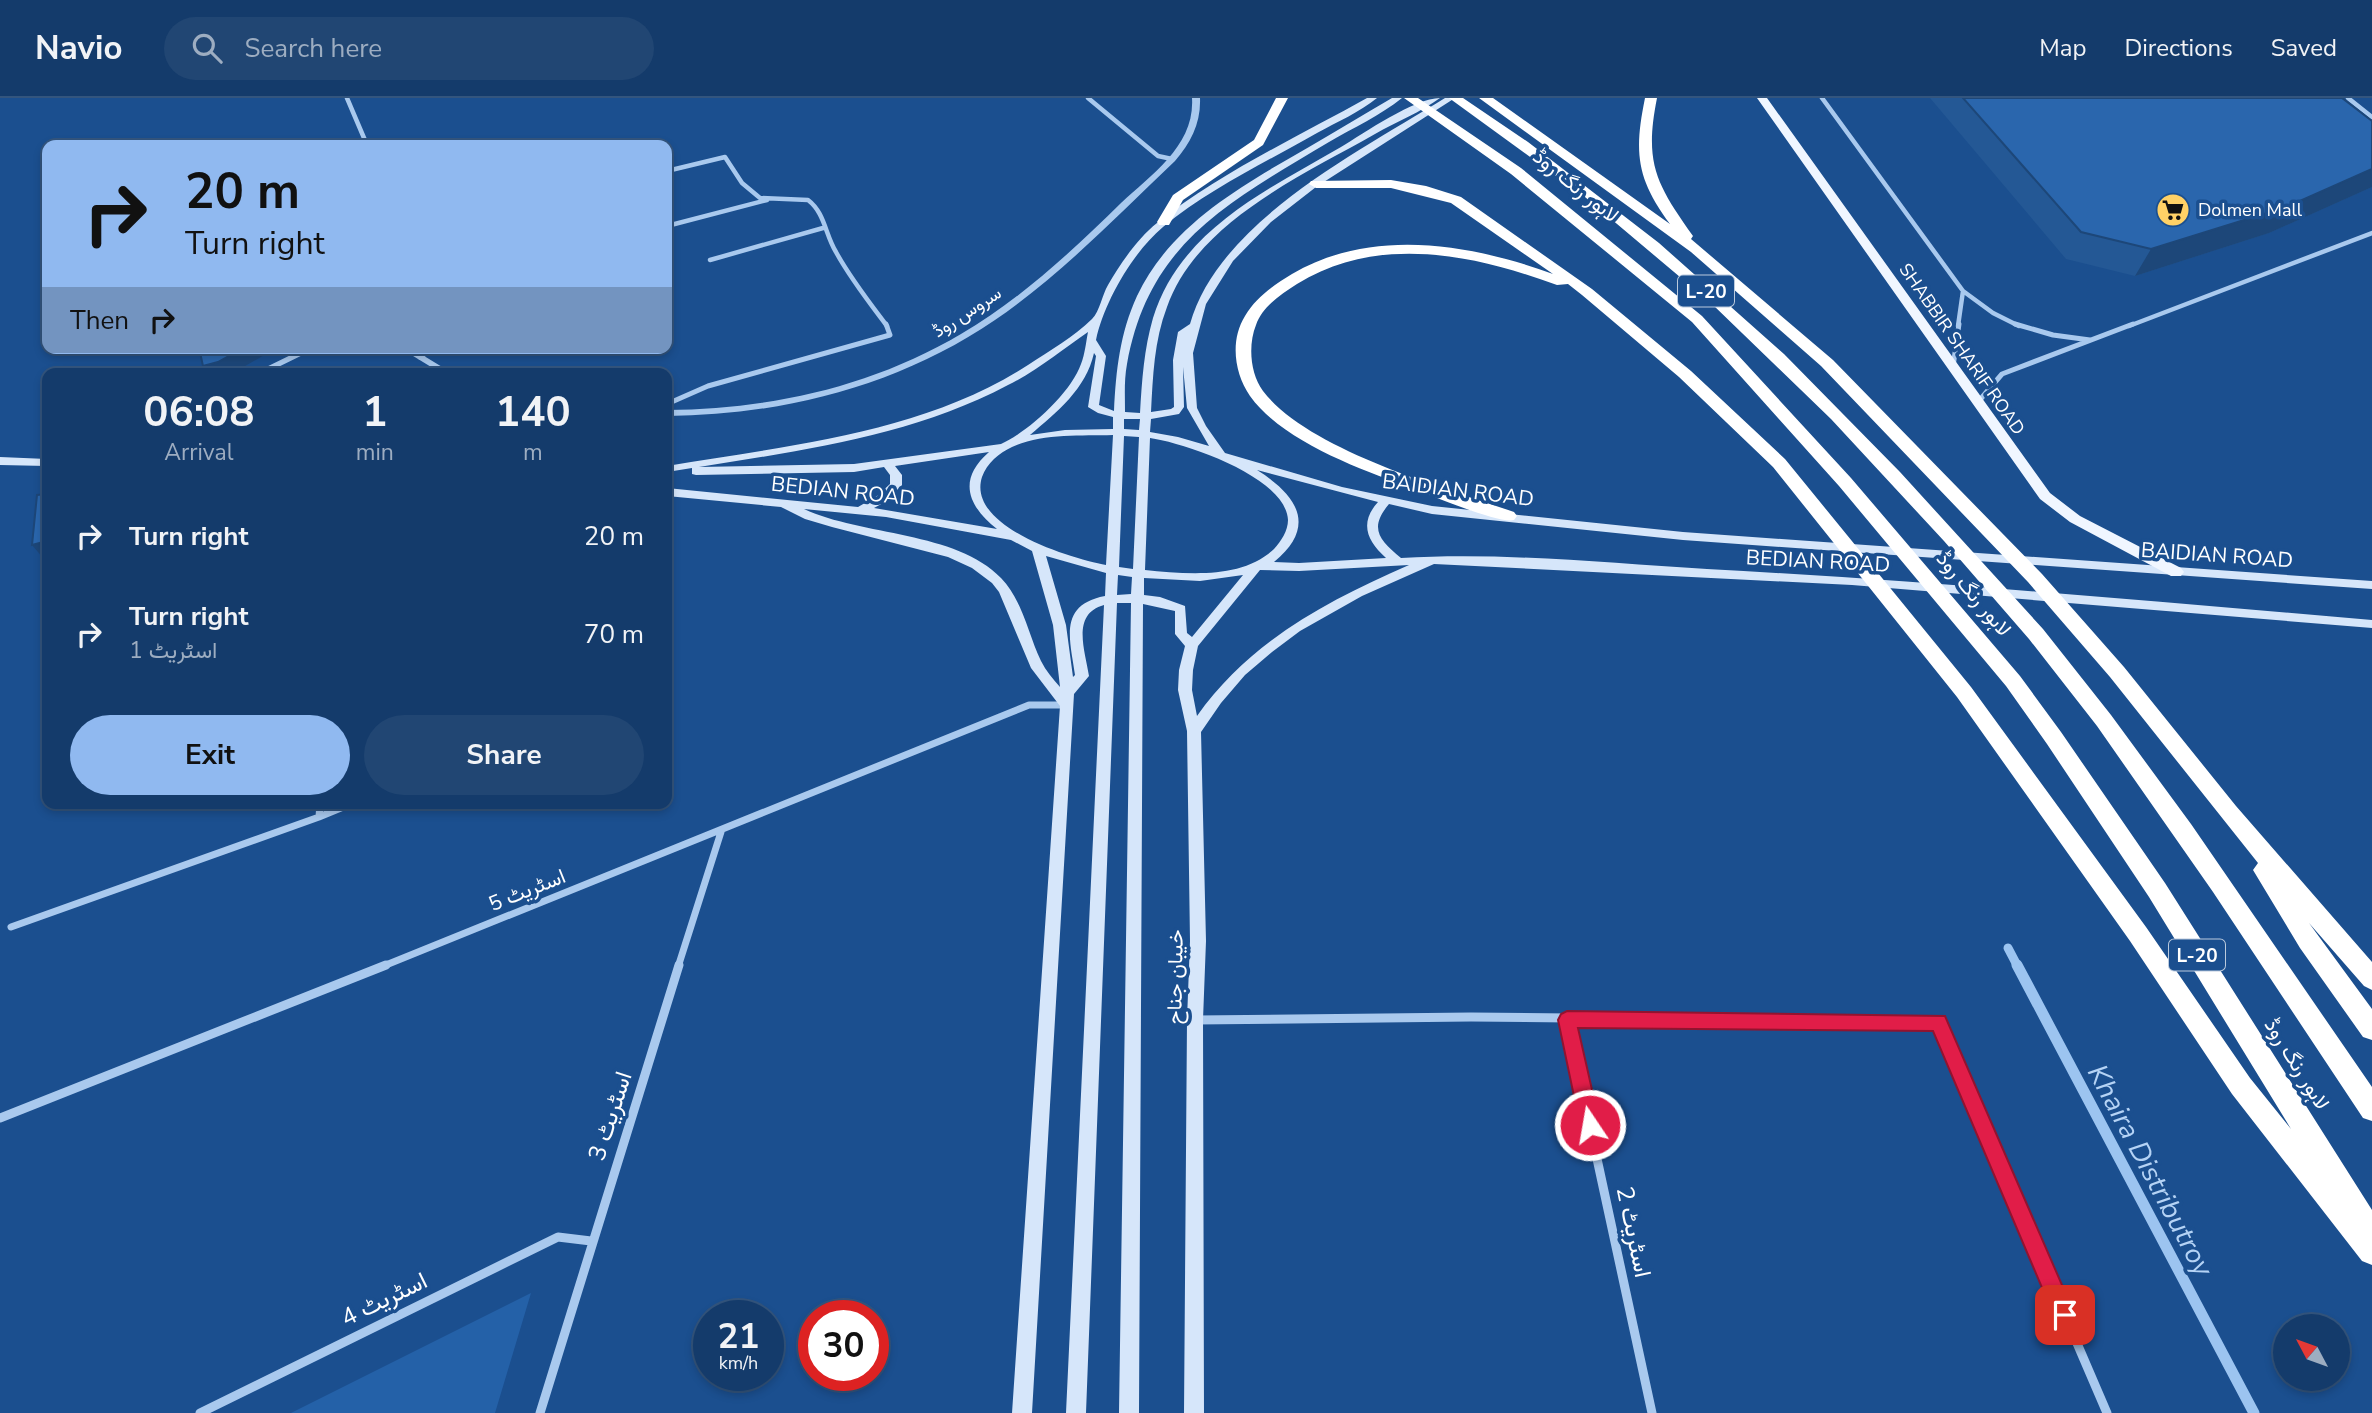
<!DOCTYPE html>
<html lang="en">
<head>
<meta charset="utf-8">
<style>
	:root { --surface:#143b6b; --page:#214673; --text:#f1f3f6; --muted:#9dadc1; --line:#33557e; --accent:#90b9f0 }
	body { margin:0; font-family:"Nunito Sans",Vazirmatn,sans-serif; background:var(--page); color:var(--text); height:100vh; display:flex; flex-direction:column; font-size:26px; white-space:nowrap }
	* { box-sizing:border-box; margin:0 }
	p { font-size:23px; color:var(--muted) }
	.icon { flex:none; width:38px; height:38px; fill:none; stroke:currentColor; stroke-width:2; stroke-linecap:round; stroke-linejoin:round }
	.map { position:relative; flex:1; overflow:hidden }
	.side { position:absolute; left:42px; top:270px; width:630px; height:441px; display:flex; flex-direction:column; background:var(--surface); border-radius:14px; box-shadow:0 4px 10px #0003,0 0 0 2px var(--line) }
	.side>* { flex:none }
	.banner { position:absolute; left:42px; top:42px; width:630px; height:214px; border-radius:14px; box-shadow:0 4px 10px #0003,0 0 0 2px var(--line); background:#90b9f0; color:#111; overflow:hidden }
	.needle { width:46px; rotate:311deg }
	.fabs { position:absolute; left:2273px; top:1216px; display:grid; gap:14px }
	.fabs a { display:grid; place-items:center; width:77px; height:77px; border-radius:50%; background:var(--surface); box-shadow:0 4px 10px #0003,0 0 0 2px var(--line); font-size:35px }
	.speed { position:absolute; left:693px; top:1202px; display:flex; gap:14px; font-size:35px; font-weight:700; text-align:center }
	.speed>* { display:grid; place-content:center; width:91px; height:91px; border-radius:50%; background:var(--surface); box-shadow:0 4px 10px #0003,0 0 0 2px var(--line); line-height:1 }
	.speed small { font-size:18px; font-weight:400 }
	.speed .limit { border:10px solid #d22; background:#fff; color:#111 }
	.pin { position:absolute; display:grid; place-items:center; width:60px; height:60px; color:#fff; margin:-30px; border-radius:14px; box-shadow:0 4px 10px #0006 }
	.me { position:absolute; width:77px; margin:-38px; rotate:348deg; stroke-linejoin:round; filter:drop-shadow(0 0 5px #0008) }
	.turn { display:flex; align-items:center; gap:24px; height:147px; padding:0 28px; font-size:32px }
	.turn .icon { width:91px; height:91px; stroke-width:2.5 }
	.turn b { display:block; font-size:49px; line-height:60px }
	.then { display:flex; align-items:center; height:66px; padding:0 28px; background:#0003; gap:14px; font-size:26px }
	.eta { display:flex; justify-content:space-evenly; align-items:center; height:119px; text-align:center }
	.eta b { font-size:42px; font-weight:700; line-height:49px }
	.button { display:flex; gap:14px; margin-top:auto; padding:14px 28px }
	.button a { flex:1; height:80px; border-radius:42px; background:var(--accent); color:#111; font-size:28px; font-weight:700; line-height:80px; text-align:center }
	.button a+a { background:var(--page); color:var(--text) }
	ul { padding:0; list-style:none }
	li { display:flex; align-items:center; gap:21px; height:98px; padding:0 28px }
	li div { flex:1 }
	li b { display:block; font-size:26px }
	li em { font-style:normal }
	header { display:flex; align-items:center; gap:42px; box-sizing:border-box; height:98px; padding:0 35px; background:var(--surface); border-bottom:2px solid var(--line) }
	header strong { font-size:33px }
	nav { display:flex; gap:38px; margin-inline-start:auto; font-size:24px }
	.search { width:490px; height:63px; background:var(--page); display:flex; align-items:center; gap:18px; box-sizing:border-box; padding:0 24px; border-radius:38px; color:var(--muted); font-size:26px }
	.map>svg:first-child { display:block }
	.green { fill:#2461a8 }
	.lines { fill:none; stroke-linecap:round; stroke-linejoin:round }
	.stream-far1 { stroke:#9cc4f0; stroke-width:9 }
	.stream { stroke:#9cc4f0; stroke-width:11 }
	.minor-far3 { stroke:#a9c9ee; stroke-width:4.5 }
	.minor-far2 { stroke:#a9c9ee; stroke-width:5 }
	.minor-far1 { stroke:#a9c9ee; stroke-width:7 }
	.minor { stroke:#a9c9ee; stroke-width:9 }
	.tertiary { fill:#a9c9ee; fill-rule:evenodd }
	.secondary { fill:#d6e6fa; fill-rule:evenodd }
	.primary { fill:#f0f6ff; fill-rule:evenodd }
	.motorway { fill:#fff; fill-rule:evenodd }
	.wall { fill:#245895 }
	.shaded-wall { fill:#1d4779 }
	.building { fill:#2a66ad; stroke:#1d4779; stroke-width:2 }
	.route { fill:#e11d48; stroke:#92132f; stroke-width:2 }
	.labels { text-anchor:middle; stroke-width:7; stroke-linejoin:round; paint-order:stroke }
	.far-poi-label { font-size:18px; fill:#fff; stroke:#1b4f8f; text-anchor:start }
	.far-street-label { font-size:18px; fill:#fff; stroke:#1b4f8f }
	.shield { fill:#1b4f8f; stroke:#bbcadd; stroke-width:2 }
	.shield-label { font-size:19px; font-weight:bold; fill:#fff }
	.street-label { font-size:21px; fill:#fff; stroke:#1b4f8f }
	.near-street-label { font-size:24px; fill:#fff; stroke:#1b4f8f }
	.near-water-label { font-size:28px; font-style:italic; fill:#b5d3f5; stroke:#1b4f8f }
</style>
</head>
<body>
<header>
<strong>Navio</strong>
<div class="search"><svg class="icon" aria-label="search" viewBox="0 0 24 24"><circle cx="10" cy="10" r="6"/><path d="M15 15l6 6"/></svg>Search here</div>
<nav><a>Map</a><a>Directions</a><a>Saved</a></nav>
</header>
<div class="map">
<svg width="2372" height="1315" viewBox="0 0 2372 1315">
	<rect width="100%" height="100%" fill="#1b4f8f"/>
	<path class="green" d="M 531,1195 L 495,1315 L 291,1315 Z"/>
	<g class="lines">
		<path class="stream-far1" d="M 2008,850 L 2018,869"/>
		<path class="stream" d="M 2017,867 L 2254,1315"/>
		<path class="minor-far3" d="M 347,0 L 367,47
			M 1088,0 L 1158,58 L 1172,61
			M 1822,0 L 1963,193 L 1958,228
			M 2348,0 L 2372,19
			M 667,73 L 725,59 L 742,85 L 760,100 L 808,102 C 825,115 825,136 836,154 C 850,180 869,204 887,228
			M 667,128 L 767,102
			M 710,162 L 823,130
			M 1963,193 L 1993,215 L 2019,228
			M 2129,228 L 2372,135"/>
		<path class="minor-far2" d="M 2015,226 L 2053,237 L 2090,242
			M 420,259 L 433,250
			M 1953,269 L 1959,226
			M 1978,304 L 2002,276 L 2133,226
			M 667,306 L 708,288 L 890,237 L 886,226"/>
		<path class="minor-far1" d="M 319,719 L 353,705
			M 11,829 L 319,719 L 320,705
			M 381,869 L 1029,607 L 1067,607
			M 678,869 L 721,734"/>
		<path class="minor" d="M 1196,922 L 1471,919 L 1939,924 L 2107,1315
			M 1567,922 L 1652,1315
			M 0,1020 L 386,867
			M 200,1315 L 558,1139 L 591,1143
			M 540,1315 L 679,867"/>
		<path class="tertiary" d="M 1192,0 L 1200,0 C 1201,25 1191,44 1175,63 C 1117,118 1061,177 995,222 C 898,288 783,317 667,318 L 667,312 C 771,311 871,289 961,236 C 1021,201 1072,153 1121,105 C 1152,76 1195,47 1192,0 Z
			M 305,250 L 317,250 L 266,275 L 254,275 Z
			M 400,250 L 411,250 L 452,275 L 441,275 Z"/>
		<path class="secondary" d="M 1367,0 L 1377,0 C 1360,14 1337,24 1317,35 C 1266,64 1209,91 1163,129 C 1133,154 1104,204 1096,242 L 1106,258 L 1099,307 L 1114,313 C 1116,272 1120,235 1137,198 C 1171,126 1243,87 1309,49 C 1337,33 1364,16 1392,0 L 1402,0 C 1381,17 1353,30 1329,44 C 1231,103 1149,143 1127,266 C 1124,282 1125,298 1125,314 L 1140,315 C 1142,282 1144,251 1153,220 C 1180,132 1267,92 1341,49 C 1364,35 1415,0 1440,0 C 1421,14 1396,24 1375,36 C 1301,78 1197,124 1167,209 C 1154,243 1153,278 1151,314 L 1171,311 L 1174,309 L 1173,262 L 1178,234 L 1190,226 C 1219,123 1360,53 1445,0 L 1455,0 L 1316,89 L 1271,124 L 1233,163 L 1206,206 L 1193,255 L 1197,310 L 1206,328 L 1225,355 L 1342,389 L 1432,408 L 1683,434 L 2372,483 L 2372,491 L 1683,442 L 1432,416 L 1389,406 C 1368,431 1380,442 1401,460 C 1502,454 1606,465 1707,471 C 1929,483 2150,503 2372,522 L 2372,530 L 1852,487 L 1434,466 L 1362,498 L 1300,533 L 1272,554 L 1245,577 L 1221,605 L 1201,634 L 1206,843 L 1203,922 L 1204,1315 L 1184,1315 L 1187,922 L 1190,843 L 1187,633 L 1178,592 L 1179,572 L 1185,548 L 1175,536 L 1175,513 L 1143,506 L 1139,1315 L 1119,1315 L 1131,505 L 1117,505 L 1086,1315 L 1066,1315 L 1104,507 C 1071,516 1085,552 1089,578 L 1074,596 L 1032,1315 L 1012,1315 L 1060,608 L 1031,570 L 999,494 L 992,485 L 972,470 L 948,459 L 832,429 L 805,421 L 781,409 L 667,398 L 667,390 L 858,409 L 877,398 L 890,386 L 890,377 L 884,369 L 854,374 L 696,377 L 692,376 L 692,370 L 667,374 L 667,368 C 789,347 921,336 1028,267 C 1049,253 1074,239 1092,221 C 1100,213 1102,197 1108,187 C 1120,166 1138,140 1157,125 C 1218,76 1299,38 1367,0 ZM 1088,234 C 1086,244 1085,256 1081,266 C 1071,295 1028,334 1001,346 L 854,366 L 699,369 C 804,352 912,338 1008,287 C 1037,273 1063,251 1088,234 ZM 1094,255 L 1096,258 L 1088,309 L 1098,315 L 1113,319 L 1113,331 L 1065,332 L 1030,337 C 1057,314 1086,291 1094,255 ZM 1183,269 L 1187,310 L 1209,348 L 1178,339 L 1150,334 L 1151,321 L 1179,316 L 1184,309 ZM 1124,321 L 1140,321 L 1139,332 L 1124,331 ZM 1113,337 L 1106,467 C 1072,461 966,429 982,379 C 987,365 999,355 1012,349 C 1042,335 1080,338 1113,337 ZM 1124,338 L 1139,339 L 1133,471 L 1119,469 ZM 1150,340 C 1185,345 1286,379 1288,422 C 1288,433 1281,443 1274,451 C 1242,482 1186,476 1145,472 ZM 989,354 C 957,382 968,408 997,431 L 874,410 L 885,404 L 902,387 L 902,377 L 895,368 ZM 1257,372 L 1378,404 C 1359,425 1367,443 1386,460 L 1299,465 L 1274,464 C 1318,428 1297,397 1257,372 ZM 804,411 L 886,419 L 1011,442 L 1032,453 L 1053,527 L 1060,589 C 1053,581 1046,573 1041,563 C 1028,536 1023,503 1001,480 C 956,433 862,438 804,411 ZM 1046,458 L 1106,475 L 1105,498 C 1058,507 1070,541 1075,577 L 1073,579 L 1066,527 ZM 1409,467 C 1327,503 1250,543 1197,618 L 1192,592 L 1193,572 L 1198,548 L 1260,472 L 1299,473 ZM 1118,477 L 1132,479 L 1131,496 L 1117,497 ZM 1243,477 L 1192,539 L 1187,535 L 1185,508 L 1160,499 L 1144,497 L 1144,480 L 1200,483 Z
			M 0,359 L 47,361 L 47,368 L 0,367 Z"/>
		<path class="primary" d="M 1757,0 L 1767,0 L 2050,395 L 2080,418 L 2181,470 L 2184,474 L 2181,478 L 2171,478 L 2070,424 L 2040,401 Z"/>
		<path class="motorway" d="M 1276,0 L 1288,0 L 1263,47 L 1183,102 L 1169,127 L 1159,127 L 1157,124 L 1173,97 L 1254,42 Z
			M 1404,0 L 1418,0 L 1521,70 L 1702,218 L 1851,380 L 2020,578 L 2061,634 L 2165,785 L 2372,1112 L 2372,1167 L 2362,1163 L 2232,996 L 2130,843 L 1957,599 L 1773,369 L 1679,279 L 1582,197 L 1568,186 L 1557,187 C 1472,156 1378,136 1297,186 C 1281,196 1262,209 1256,227 C 1248,247 1250,275 1263,293 C 1308,352 1444,390 1514,414 L 1517,418 L 1514,422 C 1499,426 1433,398 1414,391 C 1362,372 1283,344 1250,298 C 1234,275 1230,242 1245,218 C 1256,199 1274,187 1292,176 C 1372,129 1471,146 1553,176 L 1451,105 L 1391,90 L 1316,90 L 1309,86 L 1311,83 L 1391,82 L 1426,88 L 1461,99 L 1592,191 L 1691,273 L 1785,361 L 1971,589 L 2146,829 L 2250,980 L 2291,1031 L 2149,799 L 2047,646 L 2006,588 L 1839,388 L 1692,224 L 1511,76 Z
			M 1449,0 L 1463,0 L 1528,44 L 1659,145 L 1784,256 L 1900,374 L 2043,531 L 2111,617 L 2191,726 L 2372,989 L 2372,1023 L 2363,1020 L 2213,794 L 2097,628 L 2029,541 L 1944,443 L 1831,321 L 1712,206 L 1585,99 Z
			M 1479,0 L 1493,0 L 1670,126 C 1636,80 1634,54 1645,0 L 1657,0 C 1644,65 1656,86 1693,138 L 1691,141 L 1833,262 L 2042,476 L 2124,569 L 2236,708 L 2372,864 L 2372,892 L 2364,888 L 2309,825 L 2372,911 L 2372,942 L 2363,939 L 2300,850 L 2253,772 L 2258,765 L 2110,579 L 2028,484 L 1821,268 L 1691,154 Z"/>
	</g>
	<path class="wall" d="M 1930,0 L 2342,0 L 2372,23 L 2372,89 L 2269,135 L 2135,178 L 2066,161 Z"/>
	<path class="shaded-wall" d="M 2372,71 L 2372,89 L 2269,135 L 2135,178 L 2151,151 Z
		M 243,250 L 265,250 L 266,256 L 233,275 L 207,275 L 203,268 Z
		M 47,443 L 47,461 L 44,461 L 32,447 Z"/>
	<path class="building" d="M 1963,0 L 2342,0 L 2372,23 L 2372,71 L 2286,109 L 2151,151 L 2081,134 Z
		M 199,250 L 243,250 L 218,264 L 203,268 Z
		M 47,396 L 47,443 L 32,447 L 37,397 Z"/>
	<path class="route" d="M 1567,913 L 1945,918 L 2072,1210 L 2076,1217 L 2072,1225 L 2065,1228 L 2057,1225 L 1933,933 L 1578,930 L 1600,1027 L 1597,1033 L 1590,1036 L 1583,1033 L 1580,1027 L 1558,922 L 1561,916 Z"/>
	<defs>
		<symbol id="supermarket-disc" viewBox="-11 -11 22 22"><circle r="9.5" fill="#ffd166" stroke="#1b4f8f"/><path d="M-6-5.5h2.5l.6 2H6L4.5 2H-2.5L-4.4-4H-6ZM-1.5 3.2a1.3 1.3 0 1 0 .1 0ZM3 3.2a1.3 1.3 0 1 0 .1 0Z" fill="#111"/></symbol>
	</defs>
	<g fill-rule="evenodd">
		<use href="#supermarket-disc" x="2154" y="93" width="38" height="38"/>
	</g>
	<g class="labels">
		<g class="far-poi-label">
			<text x="2198" y="118">Dolmen Mall</text>
		</g>
		<g class="far-street-label">
			<text transform="translate(967 214) rotate(-33)" y="6">سروس روڈ</text>
			<text transform="translate(1962 251) rotate(55)" y="6">SHABBIR SHARIF ROAD</text>
		</g>
		<g class="shield">
			<rect x="1678" y="177.5" width="56" height="31" rx="5"/>
			<rect x="2169" y="841.5" width="56" height="31" rx="5"/>
		</g>
		<g class="shield-label">
			<text x="1706" y="200">L-20</text>
			<text x="2197" y="864">L-20</text>
		</g>
		<g class="street-label">
			<text transform="translate(1576 88) rotate(39)" y="7">لاہور رنگ روڈ</text>
			<text transform="translate(1458 392) rotate(7)" y="7">BAIDIAN ROAD</text>
			<text transform="translate(843 393) rotate(6)" y="7">BEDIAN ROAD</text>
			<text transform="translate(2217 457) rotate(4)" y="7">BAIDIAN ROAD</text>
			<text transform="translate(1818 463) rotate(3)" y="7">BEDIAN ROAD</text>
			<text transform="translate(1974 496) rotate(50)" y="7">لاہور رنگ روڈ</text>
			<text transform="translate(527 792) rotate(-22)" y="7">اسٹریٹ 5</text>
			<text transform="translate(1175 879) rotate(-89)" y="7">خیبان جناح</text>
			<text transform="translate(2297 966) rotate(58)" y="7">لاہور رنگ روڈ</text>
		</g>
		<g class="near-street-label">
			<text transform="translate(610 1018) rotate(-72)" y="8">اسٹریٹ 3</text>
			<text transform="translate(1634 1134) rotate(78)" y="8">اسٹریٹ 2</text>
			<text transform="translate(384 1201) rotate(-26)" y="8">اسٹریٹ 4</text>
		</g>
		<g class="near-water-label">
			<text transform="translate(2151 1072) rotate(62)" y="10">Khaira Distributroy</text>
		</g>
	</g>
</svg>
<div class="fabs">
<a><svg class="needle" viewBox="-14 -14 28 28"><path d="M0-13l5 13h-10z" fill="#e53935"/><path d="M0 13l5-13h-10z" fill="#9dadc1"/></svg></a>
</div>
<div class="speed"><div>21<small>km/h</small></div><div class="limit">30</div></div>
<div class="pin" style="left:2065px;top:1217px;background:#d93025"><svg class="icon" aria-label="arrive" viewBox="0 0 24 24"><path d="M6 21V4h12l-3 4 3 4H6"/></svg></div>
<svg class="me" style="left:1590px;top:1027px" viewBox="-20 -20 40 40"><circle r="17" fill="#e11d48" stroke="#fff" stroke-width="3"/><path d="M0-11L8 9 0 5-8 9z" fill="#fff"/></svg>
<div class="banner">
<div class="turn"><svg class="icon" aria-label="right" viewBox="0 0 24 24"><path d="M7 20v-9h11M14 6l5 5-5 5"/></svg><div><b>20 m</b>Turn right</div></div>
<div class="then">Then<svg class="icon" aria-label="right" viewBox="0 0 24 24"><path d="M7 20v-9h11M14 6l5 5-5 5"/></svg></div>
</div>
<section class="side">
<div class="eta">
<div><b>06:08</b><p>Arrival</p></div>
<div><b>1</b><p>min</p></div>
<div><b>140</b><p>m</p></div>
</div>
<ul>
<li><svg class="icon" aria-label="right" viewBox="0 0 24 24"><path d="M7 20v-9h11M14 6l5 5-5 5"/></svg><div><b>Turn right</b></div><em>20 m</em></li>
<li><svg class="icon" aria-label="right" viewBox="0 0 24 24"><path d="M7 20v-9h11M14 6l5 5-5 5"/></svg><div><b>Turn right</b><p>اسٹریٹ 1</p></div><em>70 m</em></li>
</ul>
<div class="button"><a>Exit</a><a>Share</a></div>
</section>
</div>
</body>
</html>
